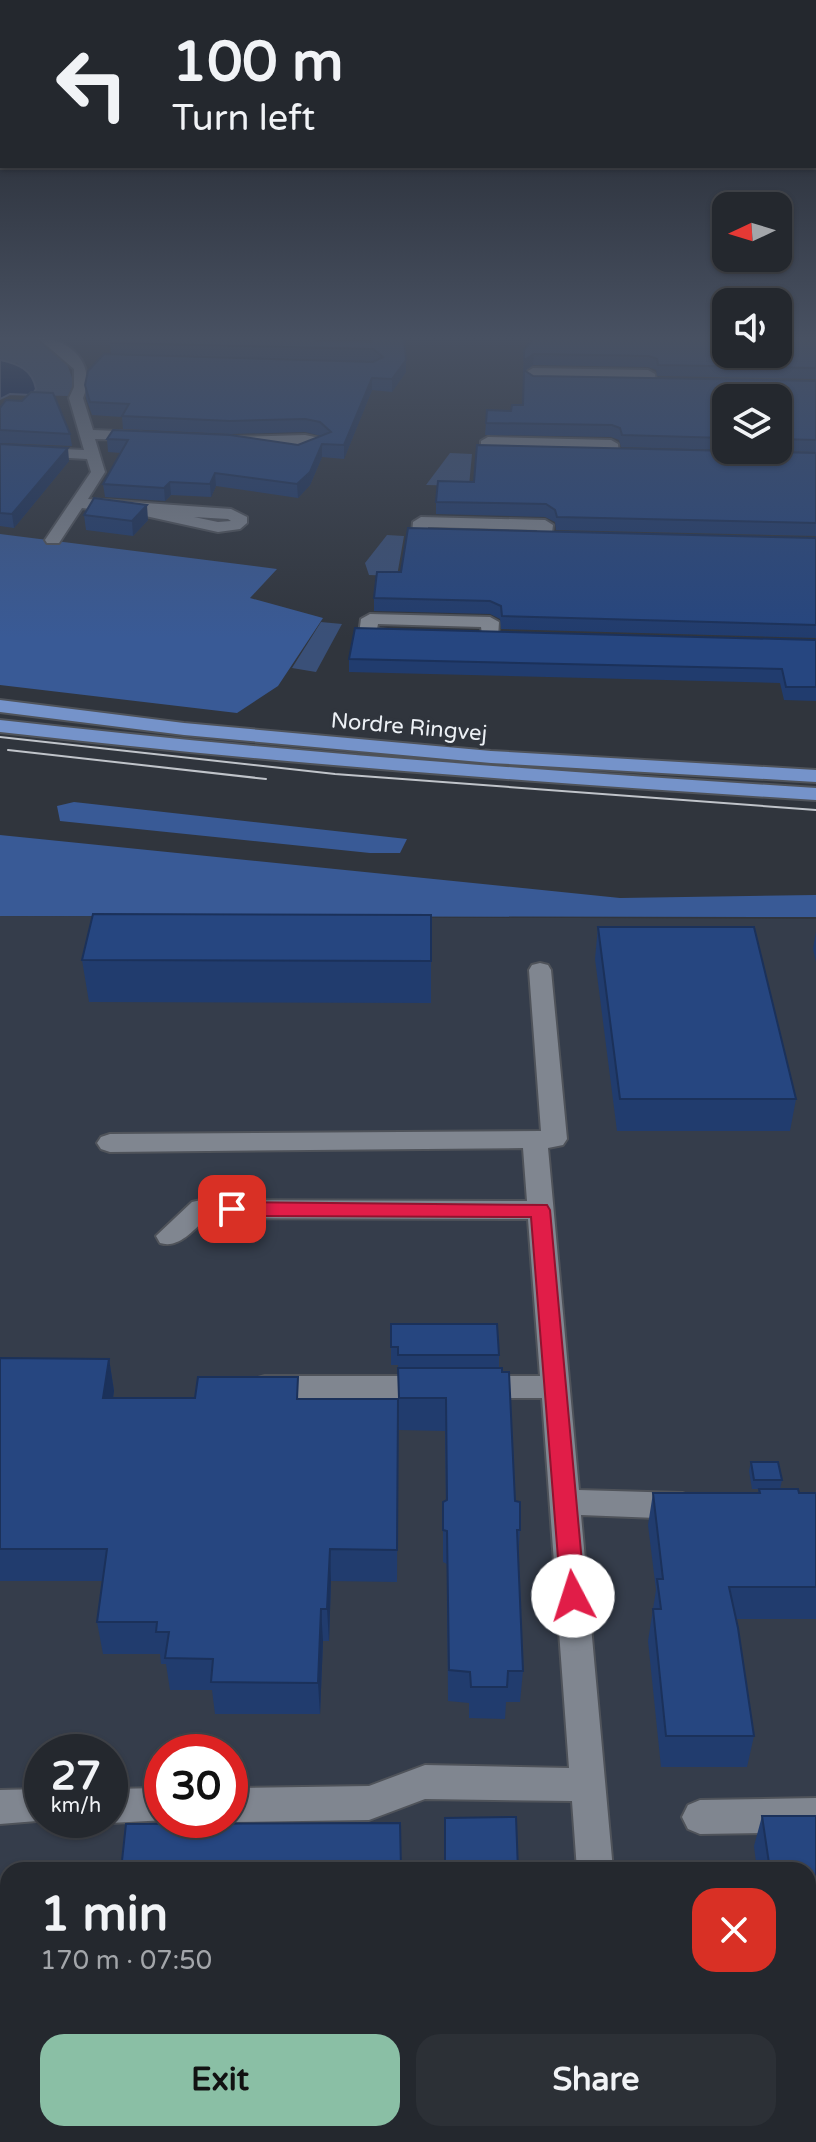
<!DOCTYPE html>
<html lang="en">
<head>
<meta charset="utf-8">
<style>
	:root { --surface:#24282e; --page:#2c3036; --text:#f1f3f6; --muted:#a3a6aa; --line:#41444a; --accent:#8abfa5 }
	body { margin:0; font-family:"Varela Round",sans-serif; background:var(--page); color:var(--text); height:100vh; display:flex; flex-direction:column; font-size:30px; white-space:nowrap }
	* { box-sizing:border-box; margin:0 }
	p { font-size:26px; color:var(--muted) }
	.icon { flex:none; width:44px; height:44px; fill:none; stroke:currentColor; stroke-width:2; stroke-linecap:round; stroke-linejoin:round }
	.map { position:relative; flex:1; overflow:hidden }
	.drawer { position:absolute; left:0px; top:1862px; width:816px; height:280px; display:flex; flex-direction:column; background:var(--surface); border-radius:24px 24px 0 0; box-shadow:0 2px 6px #0004,0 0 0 2px var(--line) }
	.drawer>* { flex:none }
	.banner { position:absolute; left:0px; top:0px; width:816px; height:168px; box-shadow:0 2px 6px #0004,0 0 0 2px var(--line); background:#24282e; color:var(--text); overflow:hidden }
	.needle { width:52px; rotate:266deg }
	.fabs { position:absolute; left:712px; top:192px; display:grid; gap:16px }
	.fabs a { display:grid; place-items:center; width:80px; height:80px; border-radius:16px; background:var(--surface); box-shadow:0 2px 6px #0004,0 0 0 2px var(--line); font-size:40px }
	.speed { position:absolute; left:24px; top:1734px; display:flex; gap:16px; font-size:40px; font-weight:700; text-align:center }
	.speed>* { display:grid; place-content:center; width:104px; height:104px; border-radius:50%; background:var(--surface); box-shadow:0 2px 6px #0004,0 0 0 2px var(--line); line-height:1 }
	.speed small { font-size:20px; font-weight:400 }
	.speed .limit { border:12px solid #d22; background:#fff; color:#111 }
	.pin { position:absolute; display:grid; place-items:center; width:68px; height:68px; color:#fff; margin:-34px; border-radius:16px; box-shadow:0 4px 12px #0006 }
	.me { position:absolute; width:88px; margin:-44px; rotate:355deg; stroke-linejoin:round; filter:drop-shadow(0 0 6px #0008) }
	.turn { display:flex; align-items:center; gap:28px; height:168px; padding:0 40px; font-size:36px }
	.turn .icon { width:104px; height:104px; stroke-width:2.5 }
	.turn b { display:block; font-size:56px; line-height:68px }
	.round { display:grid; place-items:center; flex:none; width:84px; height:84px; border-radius:24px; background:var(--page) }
	.summary { display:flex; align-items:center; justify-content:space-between; height:136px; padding:0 40px }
	h1 { font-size:48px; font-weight:700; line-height:60px }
	.button { display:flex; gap:16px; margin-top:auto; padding:16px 40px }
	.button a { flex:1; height:92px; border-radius:24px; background:var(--accent); color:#111; font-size:32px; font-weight:700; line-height:92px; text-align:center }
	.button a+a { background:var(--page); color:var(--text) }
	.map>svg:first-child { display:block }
	.built { fill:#353d4b; fill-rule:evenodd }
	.green { fill:#3a5078 }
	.forest { fill:#395a96 }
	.water { fill:#011a51; stroke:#485a82; stroke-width:2 }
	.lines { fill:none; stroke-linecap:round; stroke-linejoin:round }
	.minor-casing { stroke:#4f535a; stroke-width:4 }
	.major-casing { stroke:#4f535a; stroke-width:4 }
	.minor { fill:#808690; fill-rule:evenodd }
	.major { fill:#7593ca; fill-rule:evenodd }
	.tram { stroke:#c0c4ca; stroke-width:2 }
	.wall { fill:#213c6e; fill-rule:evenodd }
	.shaded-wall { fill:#1b315a }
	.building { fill:#264680; stroke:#1b315a; stroke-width:2 }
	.route { fill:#e11d48; stroke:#92132f; stroke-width:2 }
	.labels { text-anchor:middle; stroke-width:7; stroke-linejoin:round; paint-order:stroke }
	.far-street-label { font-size:22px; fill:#ecf0f5; stroke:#30353d }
</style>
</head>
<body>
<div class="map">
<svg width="816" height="2142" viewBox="0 0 816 2142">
	<rect width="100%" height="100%" fill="#30353d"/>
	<path class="built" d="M 0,916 L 816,919 L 816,2142 L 0,2142 ZM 42,1752 L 110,1752 L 110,1820 L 42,1820 ZM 162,1752 L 230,1752 L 230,1820 L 162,1820 ZM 8,1870 L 808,1870 L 808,2134 L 8,2134 Z"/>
	<path class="green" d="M 0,338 L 34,338 L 66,361 L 74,383 L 68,396 L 32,395 L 18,364 L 0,360 Z
		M 450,453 L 472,454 L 469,486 L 426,485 Z
		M 387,535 L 404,536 L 397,576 L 369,575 L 365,563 Z
		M 321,622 L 342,624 L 316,672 L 292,668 Z"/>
	<path class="forest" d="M 0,534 L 277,569 L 250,598 L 323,618 L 278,686 L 237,713 L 0,685 Z
		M 74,802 L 407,839 L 400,853 L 370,853 L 60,821 L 57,806 Z
		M 0,835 L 620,898 L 816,895 L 816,917 L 0,916 Z"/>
	<path class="water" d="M 0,360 C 18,364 32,369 36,389 L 32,395 L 10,394 L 0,399 Z"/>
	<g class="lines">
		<defs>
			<path id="minor" d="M 38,338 C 71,338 97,365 83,398 L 93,430 L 141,432 L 148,436 L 141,440 L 95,439 L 105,472 L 88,499 L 231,509 L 247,517 L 247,523 L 240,529 L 218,532 L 141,515 L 82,508 L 59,543 L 47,543 L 45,540 L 91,472 L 87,459 L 0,454 L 0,446 L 84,450 L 69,398 L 74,387 L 74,369 ZM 194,517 L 228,519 L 231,521 L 218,522 Z
				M 533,368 L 648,370 L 655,374 L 656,383 L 649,387 L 644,386 L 642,378 L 540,376 L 561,377 L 568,381 C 559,388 535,388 526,381 L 526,372 Z
				M 305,435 L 324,439 L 328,446 L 305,455 L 298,451 L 311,445 L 234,445 L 227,441 L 234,437 Z
				M 488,437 L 611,440 L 618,444 L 619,455 L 612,459 L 607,458 L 604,448 L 495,446 L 517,449 L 519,452 C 511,459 489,459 481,452 L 481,441 Z
				M 421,517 L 545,520 L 553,525 L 551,541 L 539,541 L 537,530 L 428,527 L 428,531 L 443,531 L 451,536 C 443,544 420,543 412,535 L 413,522 Z
				M 370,614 L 490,617 L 499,622 L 498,637 L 489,642 L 483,641 L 481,627 L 378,624 L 377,629 L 398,631 L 401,635 C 392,643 368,642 359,634 L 361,619 Z
				M 540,963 L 548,965 L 551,970 L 567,1139 L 563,1145 L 548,1148 L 579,1490 L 682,1493 L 693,1497 L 697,1506 L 693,1515 L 682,1519 L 581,1515 L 613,1870 L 577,1870 L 572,1801 L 425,1799 L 369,1820 L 230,1822 L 225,1820 L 230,1820 L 230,1788 L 369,1786 L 425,1765 L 569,1768 L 542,1398 L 477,1398 L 467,1395 L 463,1387 L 467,1379 L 477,1376 L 540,1376 L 528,1219 L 207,1218 C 193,1230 179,1249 160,1243 L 156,1236 L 192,1202 L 201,1200 L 527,1201 L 523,1148 L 110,1152 L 101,1149 L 97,1143 L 101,1137 L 110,1134 L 541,1131 L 529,970 L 532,965 Z
				M 265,1376 L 429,1376 L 439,1379 L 443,1387 L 439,1395 L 429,1398 L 265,1398 L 255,1395 L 251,1387 L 255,1379 Z
				M 162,1788 L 162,1820 L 167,1820 L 110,1823 L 103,1820 L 110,1820 L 110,1789 Z
				M 42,1789 L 42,1820 L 49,1820 L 0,1824 L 0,1790 Z
				M 816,1798 L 816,1832 L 700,1834 L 688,1829 L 682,1817 L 688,1805 L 700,1800 Z
				M 597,2134 L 637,2134 L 638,2142 L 598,2142 Z"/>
			<path id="major" d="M 0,700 L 184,723 L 491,751 L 816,770 L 816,782 L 491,763 L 184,735 L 0,712 Z
				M 0,720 C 272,751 543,771 816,788 L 816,800 C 543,783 272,763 0,732 Z"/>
		</defs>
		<use href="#minor" class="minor-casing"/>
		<use href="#major" class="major-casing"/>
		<use href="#minor" class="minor"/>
		<use href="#major" class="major"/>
		<path class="tram" d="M 0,737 L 335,774 L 816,810
			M 8,750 L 266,779"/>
	</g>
	<path class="wall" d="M 318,338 L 318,341 L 372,342 L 406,372 L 392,392 L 372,390 L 344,459 L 322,457 L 310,485 L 298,498 L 216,486 L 211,497 L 171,495 L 165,501 L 105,497 L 103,484 L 121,453 L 108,452 L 107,439 L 298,445 L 321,436 L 305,432 L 231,434 L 123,429 L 122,417 L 92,415 L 86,398 L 85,385 L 111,354 L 110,343 ZM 202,357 L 373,361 L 374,362 L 373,362 Z
		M 816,338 L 816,379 L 657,376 L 656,370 L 648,367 L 533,365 L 525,371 L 533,376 L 816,381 L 816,452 L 737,450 L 778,450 L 778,398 L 726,398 L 726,450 L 621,447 L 619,440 L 611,437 L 485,435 L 487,410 L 511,411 L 523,405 L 524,350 Z
		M 0,408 L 70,434 L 72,446 L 0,443 Z
		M 0,444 L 69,461 L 14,528 L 0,526 Z
		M 816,453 L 816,536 L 556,530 L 555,522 L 545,517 L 436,514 L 436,502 L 474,482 Z
		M 84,515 L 148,520 L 133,536 L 86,530 Z
		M 816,538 L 816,638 L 501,629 L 500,619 L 490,614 L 374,611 L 374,598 L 401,572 Z
		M 816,640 L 816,701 L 784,700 L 780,683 L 349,672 L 349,659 Z
		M 431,915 L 431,1003 L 89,1002 L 82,960 Z
		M 598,927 L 796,1099 L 790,1131 L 617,1131 L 595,959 Z
		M 816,932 L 816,962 L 813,949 Z
		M 391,1324 L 499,1355 L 499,1368 L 515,1501 L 520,1530 L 518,1559 L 523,1671 L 520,1702 L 506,1702 L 505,1719 L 469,1718 L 469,1703 L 448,1701 L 447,1564 L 443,1562 L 443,1502 L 446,1501 L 445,1431 L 399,1430 L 398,1365 L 391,1365 Z
		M 0,1358 L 109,1359 L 114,1391 L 113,1398 L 398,1399 L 397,1582 L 331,1581 L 329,1641 L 323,1641 L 320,1714 L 215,1714 L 212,1690 L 170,1690 L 166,1664 L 161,1664 L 160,1654 L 103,1654 L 97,1622 L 103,1581 L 0,1581 Z
		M 751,1462 L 782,1480 L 780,1489 L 799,1493 L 816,1493 L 816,1619 L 736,1619 L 754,1736 L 747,1767 L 661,1767 L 648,1641 L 656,1590 L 648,1525 L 653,1493 L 758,1493 L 759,1489 L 752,1489 L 749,1471 Z
		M 762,1816 L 816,1816 L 816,2142 L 795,2142 L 794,2134 L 808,2134 L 808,1870 L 757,1870 L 754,1846 Z"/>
	<path class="shaded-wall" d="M 534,354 L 533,365 L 523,371 L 524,360 Z
		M 406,360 L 406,372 L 392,392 L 392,379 Z
		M 372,378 L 372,390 L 344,459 L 344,445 Z
		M 322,444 L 322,457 L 310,485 L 298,498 L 297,484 Z
		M 68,448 L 69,461 L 14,528 L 12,514 Z
		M 215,473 L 216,486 L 211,497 L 210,484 Z
		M 170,482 L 171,495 L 165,501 L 164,488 Z
		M 147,505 L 148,520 L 133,536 L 132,521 Z
		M 109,1359 L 114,1391 L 108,1431 L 103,1398 Z
		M 330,1549 L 331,1581 L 329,1641 L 327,1609 Z
		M 321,1609 L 323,1641 L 320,1714 L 318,1683 Z
		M 8,1961 L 8,2134 L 16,2134 L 19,2142 L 5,2142 L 0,2126 L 0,2015 Z"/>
	<path class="building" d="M 112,338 L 317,338 L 316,341 L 372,342 L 372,338 L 404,338 L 406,360 L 392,379 L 372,378 L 344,445 L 322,444 L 310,472 L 297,484 L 215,473 L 210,484 L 170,482 L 164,488 L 103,484 L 128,440 L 107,439 L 113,430 L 230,435 L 298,445 L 331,432 L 320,422 L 305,419 L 230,421 L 122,416 L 129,404 L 90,402 L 85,385 L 88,371 L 104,354 L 373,362 L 383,357 L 373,349 L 110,343 Z
		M 534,338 L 726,338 L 726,354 L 778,354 L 778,338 L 816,338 L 816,368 L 658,365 L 657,359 L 649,356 L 534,354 L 524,360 L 524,350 Z
		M 524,370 L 533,376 L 816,381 L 816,440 L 778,439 L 778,398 L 726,398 L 726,438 L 622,435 L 620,428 L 612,425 L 486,423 L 487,410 L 511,411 L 512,405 L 523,405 Z
		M 31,392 L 53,393 L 70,434 L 0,430 L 0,408 L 6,400 L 22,401 Z
		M 0,444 L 68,448 L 12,514 L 0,513 Z
		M 477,445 L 816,453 L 816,523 L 557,517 L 555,510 L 546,504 L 436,502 L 438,481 L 474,482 Z
		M 94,498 L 147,505 L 132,521 L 84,515 Z
		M 408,528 L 816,538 L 816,625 L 502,616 L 501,606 L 490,601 L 374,598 L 377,572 L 401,572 Z
		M 355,628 L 816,640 L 816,687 L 786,687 L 782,669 L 349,659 Z
		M 93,914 L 431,915 L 431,961 L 82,960 Z
		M 598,927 L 754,927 L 796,1099 L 620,1099 Z
		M 391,1324 L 497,1324 L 499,1355 L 398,1355 L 398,1347 L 391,1347 Z
		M 0,1358 L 109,1359 L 103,1398 L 195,1398 L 198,1377 L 298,1377 L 297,1399 L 398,1399 L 397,1550 L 330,1549 L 327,1609 L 321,1609 L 318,1683 L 211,1682 L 213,1659 L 165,1658 L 169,1632 L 156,1632 L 157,1622 L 97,1622 L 107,1549 L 0,1549 Z
		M 398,1368 L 502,1368 L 502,1372 L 509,1372 L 515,1501 L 520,1502 L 520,1530 L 517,1530 L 523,1671 L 508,1671 L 507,1687 L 471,1687 L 470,1672 L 449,1670 L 447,1531 L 443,1530 L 443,1502 L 447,1500 L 446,1398 L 399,1398 Z
		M 751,1462 L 778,1462 L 782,1480 L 754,1480 Z
		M 759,1489 L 798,1489 L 799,1493 L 816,1493 L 816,1587 L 729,1587 L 738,1628 L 754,1736 L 666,1736 L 653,1609 L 661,1609 L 657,1579 L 663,1579 L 653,1493 L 760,1493 Z
		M 762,1816 L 816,1816 L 816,2142 L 809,2142 L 808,2134 L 808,1870 L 770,1870 Z
		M 516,1817 L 518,1870 L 445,1870 L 445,1818 Z
		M 400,1823 L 401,1870 L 121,1870 L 126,1824 Z
		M 0,1938 L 8,1938 L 8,1961 L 0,2015 Z
		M 0,2023 L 8,2023 L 0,2086 Z
		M 0,2116 L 8,2116 L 5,2142 L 0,2142 Z
		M 449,2134 L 529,2134 L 530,2142 L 449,2142 Z"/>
	<linearGradient id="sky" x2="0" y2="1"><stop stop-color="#1a1d22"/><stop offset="0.53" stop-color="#485162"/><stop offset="1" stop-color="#485162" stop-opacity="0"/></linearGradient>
	<rect width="816" height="638" fill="url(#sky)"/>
	<path class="route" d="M 232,1202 L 547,1205 L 550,1210 L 585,1596 L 582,1604 L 573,1607 L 564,1604 L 561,1596 L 531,1217 L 232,1216 L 222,1209 Z"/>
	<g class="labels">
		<g class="far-street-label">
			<text transform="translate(409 726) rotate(5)" y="8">Nordre Ringvej</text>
		</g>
	</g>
</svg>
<div class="fabs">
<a><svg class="needle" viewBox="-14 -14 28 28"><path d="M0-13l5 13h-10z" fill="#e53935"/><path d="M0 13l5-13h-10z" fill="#a3a6aa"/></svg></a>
<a><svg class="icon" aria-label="sound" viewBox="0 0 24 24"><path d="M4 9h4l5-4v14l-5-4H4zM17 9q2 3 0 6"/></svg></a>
<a><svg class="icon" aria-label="layers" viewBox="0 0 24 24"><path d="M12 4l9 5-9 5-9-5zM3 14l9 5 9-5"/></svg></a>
</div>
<div class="speed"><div>27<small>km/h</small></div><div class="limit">30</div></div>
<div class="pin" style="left:232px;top:1209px;background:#d93025"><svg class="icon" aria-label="arrive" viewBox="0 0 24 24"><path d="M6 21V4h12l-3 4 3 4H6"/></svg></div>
<svg class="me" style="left:573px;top:1596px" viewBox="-20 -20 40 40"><circle r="19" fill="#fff"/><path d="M0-13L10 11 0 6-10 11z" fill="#e11d48"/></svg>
<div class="banner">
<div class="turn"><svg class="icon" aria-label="left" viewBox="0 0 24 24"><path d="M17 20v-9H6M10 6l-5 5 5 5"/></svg><div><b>100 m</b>Turn left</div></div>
</div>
<section class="drawer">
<div class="summary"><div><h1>1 min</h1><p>170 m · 07:50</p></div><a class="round" style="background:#d93025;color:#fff"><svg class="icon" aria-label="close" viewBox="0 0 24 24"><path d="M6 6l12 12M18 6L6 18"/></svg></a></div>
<div class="button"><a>Exit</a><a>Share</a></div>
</section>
</div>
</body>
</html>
